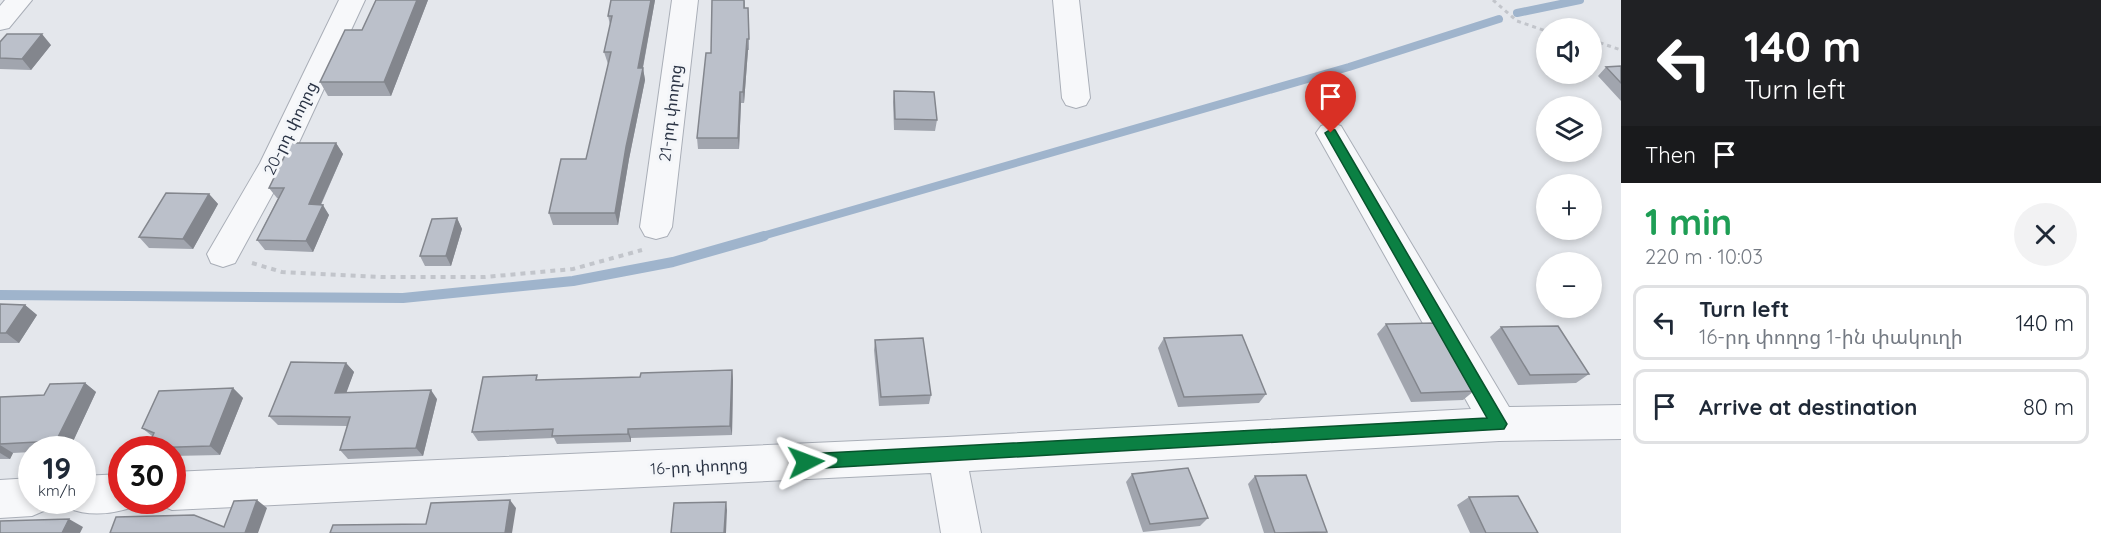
<!DOCTYPE html>
<html lang="en">
<head>
<meta charset="utf-8">
<style>
	:root { --surface:#fff; --page:#f2f2f3; --text:#1f2937; --muted:#747a83; --line:#e0e1e3 }
	body { margin:0; font-family:Quicksand,"Noto Sans Armenian",sans-serif; background:var(--page); color:var(--text); height:100vh; display:flex; flex-direction:column; font-size:22px; white-space:nowrap }
	* { box-sizing:border-box; margin:0 }
	p { font-size:20px; color:var(--muted) }
	.icon { flex:none; width:33px; height:33px; fill:none; stroke:currentColor; stroke-width:2; stroke-linecap:round; stroke-linejoin:round }
	.map { position:relative; flex:1; overflow:hidden }
	.side { display:flex; flex-direction:column; background:var(--surface); width:480px }
	.side>* { flex:none }
	.hud { background:#202124; color:#fff; overflow:hidden }
	.tools { position:absolute; left:1536px; top:18px; display:grid; gap:12px }
	.tools a { display:grid; place-items:center; width:66px; height:66px; border-radius:50%; background:var(--surface); box-shadow:0 3px 9px #0003; font-size:30px }
	.speed { position:absolute; left:18px; top:436px; display:flex; gap:12px; font-size:30px; font-weight:700; text-align:center }
	.speed>* { display:grid; place-content:center; width:78px; height:78px; border-radius:50%; background:var(--surface); box-shadow:0 3px 9px #0003; line-height:1 }
	.speed small { font-size:15px; font-weight:400 }
	.speed .limit { border:9px solid #d22; background:#fff; color:#111 }
	.pin { position:absolute; display:grid; place-items:center; width:51px; height:51px; color:#fff; margin:-62px -26px; border-radius:50% 50% 50% 0; rotate:-45deg; box-shadow:0 0 6px #0007 }
	.pin .icon { rotate:45deg }
	.me { position:absolute; width:66px; margin:-33px; rotate:87deg; stroke-linejoin:round; filter:drop-shadow(0 0 4px #0008) }
	.turn { display:flex; align-items:center; gap:21px; height:126px; padding:0 24px; font-size:27px }
	.turn .icon { width:78px; height:78px; stroke-width:2.5 }
	.turn b { display:block; font-size:42px; line-height:51px }
	.then { display:flex; align-items:center; height:57px; padding:0 24px; background:#0003; gap:12px; font-size:22px }
	.round { display:grid; place-items:center; flex:none; width:63px; height:63px; border-radius:32px; background:var(--page) }
	.summary { display:flex; align-items:center; justify-content:space-between; height:102px; padding:0 24px }
	h1 { font-size:36px; font-weight:700; line-height:45px; color:#1e9e55 }
	ul { padding:0; list-style:none }
	li { display:flex; align-items:center; gap:18px; height:75px; margin:0 12px 9px; padding:0 12px; border:3px solid var(--line); border-radius:12px }
	li div { flex:1 }
	li b { display:block; font-size:22px }
	li em { font-style:normal }
	main { display:flex; flex:1; min-height:0 }
	.map>svg:first-child { display:block }
	.lines { fill:none; stroke-linecap:round; stroke-linejoin:round }
	.stream-far1 { stroke:#9fb4cc; stroke-width:8 }
	.stream { stroke:#9fb4cc; stroke-width:10 }
	.minor-casing { stroke:#a9aeb7; stroke-width:2 }
	.path-far1 { stroke:#c2c5cb; stroke-width:3; stroke-dasharray:4 4; stroke-linecap:butt }
	.path { stroke:#c2c5cb; stroke-width:4; stroke-dasharray:5 5; stroke-linecap:butt }
	.minor { fill:#f7f8fa; fill-rule:evenodd }
	.wall { fill:#a1a5ae }
	.shaded-wall { fill:#83868d }
	.building { fill:#bbc0ca; stroke:#83868d; stroke-width:1.5 }
	.route { fill:#0b8043; stroke:#07532c; stroke-width:1.5 }
	.labels { text-anchor:middle; stroke-width:6; stroke-linejoin:round; paint-order:stroke }
	.street-label { font-size:16px; fill:#2b3445; stroke:#f4f6f9 }
</style>
</head>
<body>
<main>
<div class="map">
<svg width="1621" height="533" viewBox="0 0 1621 533">
	<rect width="100%" height="100%" fill="#e4e7ec"/>
	<g class="lines">
		<path class="stream-far1" d="M 1517,13 L 1580,0
			M 759,237 L 1349,67 L 1499,19"/>
		<path class="stream" d="M 0,295 L 403,298 L 573,281 L 673,262 L 764,236"/>
		<defs>
			<path id="minor" d="M 5,0 L 32,0 L 9,28 L 0,30 L 0,6 Z
				M 339,0 L 365,0 L 289,164 L 235,263 L 223,267 L 211,263 L 207,254 L 260,163 Z
				M 672,0 L 698,0 L 672,227 L 667,236 L 656,239 L 645,236 L 640,227 Z
				M 1053,0 L 1079,0 L 1090,98 L 1086,105 L 1076,108 L 1066,105 L 1062,98 Z
				M 1331,123 L 1341,126 L 1509,407 L 1621,405 L 1621,439 L 1499,441 L 969,471 L 981,533 L 941,533 L 931,473 L 172,510 L 158,504 L 157,501 L 172,501 L 172,472 L 947,437 L 1471,409 L 1316,133 L 1321,126 Z
				M 122,474 L 122,501 L 138,501 L 136,506 C 115,514 89,517 68,508 L 65,501 L 82,501 L 82,476 Z
				M 32,478 L 32,501 L 50,501 L 46,510 L 32,516 L 0,518 L 0,480 Z"/>
		</defs>
		<use href="#minor" class="minor-casing"/>
		<path class="path-far1" d="M 1493,0 L 1517,21 L 1546,31
			M 1592,40 L 1621,50"/>
		<path class="path" d="M 252,263 L 282,272 L 382,277 L 485,277 L 573,269 L 642,250"/>
		<use href="#minor" class="minor"/>
	</g>
	<path class="wall" d="M 376,0 L 428,0 L 391,96 L 328,96 L 320,82 L 362,30 Z
		M 611,0 L 655,0 L 643,68 L 645,80 L 629,159 L 618,225 L 553,225 L 549,213 L 586,159 L 608,64 L 604,52 L 610,25 L 608,16 Z
		M 745,0 L 745,8 L 749,19 L 749,50 L 748,50 L 744,103 L 741,103 L 739,149 L 698,149 L 697,138 L 711,53 Z
		M 0,42 L 51,45 L 31,70 L 0,69 Z
		M 1621,66 L 1621,101 L 1598,76 L 1606,67 Z
		M 894,91 L 937,120 L 935,131 L 894,130 L 893,102 Z
		M 336,143 L 343,154 L 321,205 L 329,215 L 313,252 L 265,250 L 257,240 L 278,198 L 277,198 L 269,188 Z
		M 209,194 L 218,204 L 193,249 L 149,248 L 139,237 Z
		M 457,218 L 462,229 L 451,266 L 425,266 L 420,256 Z
		M 0,304 L 25,305 L 37,315 L 19,343 L 0,343 Z
		M 1386,324 L 1474,391 L 1463,400 L 1411,402 L 1377,334 Z
		M 1501,327 L 1589,374 L 1576,383 L 1518,385 L 1490,337 Z
		M 1164,338 L 1266,394 L 1259,403 L 1178,407 L 1158,348 Z
		M 875,340 L 931,395 L 929,404 L 879,406 L 874,350 Z
		M 346,363 L 354,372 L 346,392 L 437,399 L 423,456 L 348,459 L 340,450 L 347,426 L 278,425 L 269,416 Z
		M 732,370 L 733,380 L 732,435 L 631,438 L 631,442 L 557,444 L 554,438 L 478,441 L 472,432 L 540,380 L 640,377 Z
		M 85,383 L 96,392 L 69,450 L 32,450 L 32,452 L 13,453 L 10,459 L 0,459 L 0,397 L 44,395 Z
		M 233,388 L 243,398 L 220,455 L 172,456 L 172,450 L 150,450 L 147,448 L 152,436 L 142,428 Z
		M 1132,474 L 1208,518 L 1200,526 L 1143,532 L 1126,482 Z
		M 1255,476 L 1327,532 L 1326,533 L 1264,533 L 1248,484 Z
		M 1469,497 L 1538,533 L 1470,533 L 1457,505 Z"/>
	<path class="shaded-wall" d="M 417,0 L 428,0 L 391,96 L 384,82 Z
		M 651,0 L 655,0 L 641,77 L 643,68 L 645,80 L 629,159 L 618,225 L 615,213 L 638,68 Z
		M 42,34 L 51,45 L 31,70 L 22,59 Z
		M 747,39 L 748,50 L 744,103 L 743,92 Z
		M 740,92 L 741,103 L 739,149 L 738,138 Z
		M 336,143 L 343,154 L 316,215 L 309,204 Z
		M 209,194 L 218,204 L 193,249 L 183,239 Z
		M 323,205 L 329,215 L 313,252 L 306,241 Z
		M 457,218 L 462,229 L 451,266 L 446,256 Z
		M 25,305 L 37,315 L 19,343 L 6,333 Z
		M 346,363 L 354,372 L 343,402 L 335,393 Z
		M 732,370 L 733,380 L 732,435 L 730,426 Z
		M 85,383 L 96,392 L 69,450 L 56,441 Z
		M 233,388 L 243,398 L 220,455 L 210,446 Z
		M 431,390 L 437,399 L 423,456 L 416,448 Z
		M 628,429 L 631,438 L 631,442 L 628,434 Z
		M 0,445 L 13,453 L 10,459 L 0,453 Z
		M 257,500 L 267,508 L 258,533 L 245,533 Z
		M 510,500 L 516,508 L 512,533 L 505,533 Z
		M 726,502 L 727,510 L 726,533 L 724,533 Z
		M 69,519 L 83,527 L 80,533 L 62,533 Z"/>
	<path class="building" d="M 376,0 L 417,0 L 384,82 L 320,82 L 345,30 L 362,30 Z
		M 611,0 L 651,0 L 638,68 L 643,68 L 626,147 L 615,213 L 549,213 L 561,159 L 586,159 L 611,52 L 604,52 L 612,16 L 608,16 Z
		M 712,0 L 744,0 L 744,8 L 748,8 L 749,39 L 747,39 L 743,92 L 740,92 L 738,138 L 697,138 L 706,53 L 711,53 Z
		M 7,34 L 42,34 L 22,59 L 0,58 L 0,42 Z
		M 1621,66 L 1621,83 L 1606,67 Z
		M 894,91 L 934,92 L 937,120 L 895,119 Z
		M 291,143 L 336,143 L 309,204 L 323,205 L 306,241 L 257,240 L 284,188 L 269,188 Z
		M 166,193 L 209,194 L 183,239 L 139,237 Z
		M 457,218 L 446,256 L 420,256 L 432,219 Z
		M 0,304 L 25,305 L 6,333 L 0,333 Z
		M 1435,323 L 1474,391 L 1421,393 L 1386,324 Z
		M 1558,326 L 1589,374 L 1530,375 L 1501,327 Z
		M 1242,335 L 1266,394 L 1184,397 L 1164,338 Z
		M 923,338 L 931,395 L 881,397 L 875,340 Z
		M 291,362 L 346,363 L 335,393 L 431,390 L 416,448 L 340,450 L 350,417 L 269,416 Z
		M 732,370 L 730,426 L 628,429 L 628,434 L 552,436 L 553,429 L 472,432 L 483,377 L 537,375 L 536,380 L 640,377 L 641,373 Z
		M 85,383 L 56,441 L 0,444 L 0,397 L 44,395 L 50,384 Z
		M 233,388 L 210,446 L 147,448 L 154,433 L 142,428 L 159,391 Z
		M 1188,468 L 1208,518 L 1150,524 L 1132,474 Z
		M 1306,475 L 1327,532 L 1275,533 L 1255,476 Z
		M 1518,496 L 1538,533 L 1486,533 L 1469,497 Z
		M 257,500 L 245,533 L 110,533 L 116,517 L 194,515 L 224,527 L 234,501 Z
		M 510,500 L 505,533 L 330,533 L 333,525 L 426,524 L 431,503 Z
		M 726,502 L 724,533 L 671,533 L 674,503 Z
		M 69,519 L 62,533 L 0,533 L 0,521 Z"/>
	<path class="route" d="M 1331,129 L 1335,130 L 1504,419 L 1507,424 L 1504,429 L 806,469 L 800,467 L 798,462 L 800,456 L 806,454 L 1487,418 L 1325,133 Z"/>
	<g class="labels">
		<g class="street-label">
			<text transform="translate(670 113) rotate(-83)" y="6">21-րդ փողոց</text>
			<text transform="translate(290 128) rotate(-64)" y="6">20-րդ փողոց</text>
			<text transform="translate(699 466) rotate(-3)" y="6">16-րդ փողոց</text>
		</g>
	</g>
</svg>
<div class="tools">
<a><svg class="icon" aria-label="sound" viewBox="0 0 24 24"><path d="M4 9h4l5-4v14l-5-4H4zM17 9q2 3 0 6"/></svg></a>
<a><svg class="icon" aria-label="layers" viewBox="0 0 24 24"><path d="M12 4l9 5-9 5-9-5zM3 14l9 5 9-5"/></svg></a>
<a>+</a>
<a>−</a>
</div>
<div class="speed"><div>19<small>km/h</small></div><div class="limit">30</div></div>
<div class="pin" style="left:1331px;top:133px;background:#d93025"><svg class="icon" aria-label="arrive" viewBox="0 0 24 24"><path d="M6 21V4h12l-3 4 3 4H6"/></svg></div>
<svg class="me" style="left:806px;top:462px" viewBox="-20 -20 40 40"><path d="M0-17L14 15 0 8-14 15z" fill="#0b8043" stroke="#fff" stroke-width="4"/></svg>
</div>
<section class="side">
<div class="hud">
<div class="turn"><svg class="icon" aria-label="left" viewBox="0 0 24 24"><path d="M17 20v-9H6M10 6l-5 5 5 5"/></svg><div><b>140 m</b>Turn left</div></div>
<div class="then">Then<svg class="icon" aria-label="arrive" viewBox="0 0 24 24"><path d="M6 21V4h12l-3 4 3 4H6"/></svg></div>
</div>
<div class="summary"><div><h1>1 min</h1><p>220 m · 10:03</p></div><a class="round"><svg class="icon" aria-label="close" viewBox="0 0 24 24"><path d="M6 6l12 12M18 6L6 18"/></svg></a></div>
<ul>
<li><svg class="icon" aria-label="left" viewBox="0 0 24 24"><path d="M17 20v-9H6M10 6l-5 5 5 5"/></svg><div><b>Turn left</b><p>16-րդ փողոց 1-ին փակուղի</p></div><em>140 m</em></li>
<li><svg class="icon" aria-label="arrive" viewBox="0 0 24 24"><path d="M6 21V4h12l-3 4 3 4H6"/></svg><div><b>Arrive at destination</b></div><em>80 m</em></li>
</ul>
</section>
</main>
</body>
</html>
